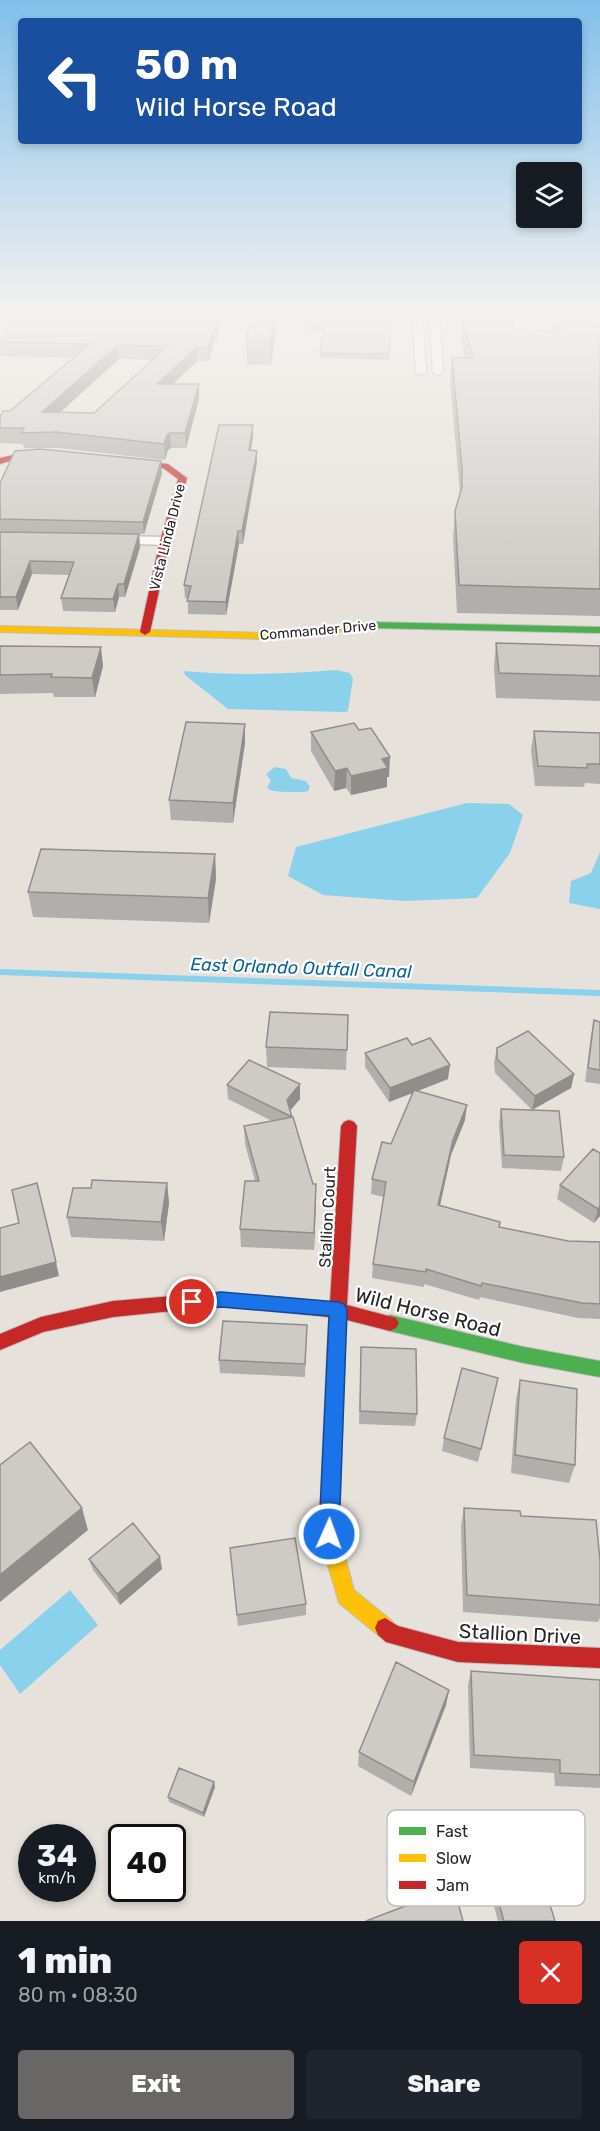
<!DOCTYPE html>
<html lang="en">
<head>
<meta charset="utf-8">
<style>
	:root { --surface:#171b24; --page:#20242c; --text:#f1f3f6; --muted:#9ea1a6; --accent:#696765 }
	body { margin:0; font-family:Rubik,sans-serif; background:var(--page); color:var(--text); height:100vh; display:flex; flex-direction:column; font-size:22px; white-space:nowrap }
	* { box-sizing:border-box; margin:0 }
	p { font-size:20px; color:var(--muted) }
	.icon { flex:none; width:33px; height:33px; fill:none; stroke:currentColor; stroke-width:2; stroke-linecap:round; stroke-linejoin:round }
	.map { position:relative; height:1921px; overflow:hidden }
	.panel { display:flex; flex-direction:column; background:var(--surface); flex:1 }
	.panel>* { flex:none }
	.hud { position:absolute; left:18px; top:18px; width:564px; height:126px; border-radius:6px; box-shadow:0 3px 9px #0003; background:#1a4fa0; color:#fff; overflow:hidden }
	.fabs { position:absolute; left:516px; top:162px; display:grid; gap:12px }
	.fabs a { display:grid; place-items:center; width:66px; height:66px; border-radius:6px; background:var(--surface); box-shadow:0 3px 9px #0003; font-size:30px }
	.speed { position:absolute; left:18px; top:1824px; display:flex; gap:12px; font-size:30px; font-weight:700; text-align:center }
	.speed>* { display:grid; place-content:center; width:78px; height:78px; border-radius:50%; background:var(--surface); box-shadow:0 3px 9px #0003; line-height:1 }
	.speed small { font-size:15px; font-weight:400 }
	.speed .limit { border:3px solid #111; border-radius:9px; background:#fff; color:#111 }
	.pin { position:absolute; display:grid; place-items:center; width:51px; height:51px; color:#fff; margin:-26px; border:3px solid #fff; border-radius:50%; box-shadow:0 2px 6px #0007 }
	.me { position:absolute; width:66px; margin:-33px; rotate:2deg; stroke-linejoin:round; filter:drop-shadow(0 0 4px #0008) }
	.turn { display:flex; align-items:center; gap:21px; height:126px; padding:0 18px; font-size:27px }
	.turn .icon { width:78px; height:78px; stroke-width:2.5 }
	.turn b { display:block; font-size:42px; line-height:51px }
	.round { display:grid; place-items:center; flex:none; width:63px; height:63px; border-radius:6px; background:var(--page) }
	.headline { display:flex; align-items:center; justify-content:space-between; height:102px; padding:0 18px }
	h1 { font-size:36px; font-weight:800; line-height:45px }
	.cta { display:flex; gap:12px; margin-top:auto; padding:12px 18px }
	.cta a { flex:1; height:69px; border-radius:6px; background:var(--accent); color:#fff; font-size:24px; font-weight:800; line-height:69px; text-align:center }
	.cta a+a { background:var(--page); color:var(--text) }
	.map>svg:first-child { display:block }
	.water { fill:#8ad2ec }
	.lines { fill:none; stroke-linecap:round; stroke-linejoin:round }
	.stream { stroke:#8ad2ec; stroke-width:6 }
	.street-casing { stroke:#bfbdbd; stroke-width:3 }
	.fast-casing { stroke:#bfbdbd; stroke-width:2 }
	.slow-casing { stroke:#bfbdbd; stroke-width:2 }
	.jam-casing { stroke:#bfbdbd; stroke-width:2 }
	.street { fill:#fbfafa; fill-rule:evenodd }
	.fast { fill:#4caf50; fill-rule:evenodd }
	.slow { fill:#ffc107; fill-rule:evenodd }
	.jam { fill:#c62828; fill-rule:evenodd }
	.wall { fill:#b1afab; fill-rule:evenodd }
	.shaded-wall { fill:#908e8b }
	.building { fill:#cecbc7; stroke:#908e8b; stroke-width:1.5; fill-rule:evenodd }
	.route { fill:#1a73e8; stroke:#114b97; stroke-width:1.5 }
	.labels { text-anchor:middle; stroke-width:4.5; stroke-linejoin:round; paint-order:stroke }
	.far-street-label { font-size:14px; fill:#262626; stroke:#fff }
	.street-label { font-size:16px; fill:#262626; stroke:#fff }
	.water-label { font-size:18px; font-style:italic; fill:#086599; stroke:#fff }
	.near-street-label { font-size:20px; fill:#262626; stroke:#fff }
	.key { fill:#fff; stroke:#bebebe; stroke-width:1.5 }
	.key-label { font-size:16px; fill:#262626 }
</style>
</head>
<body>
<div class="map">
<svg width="600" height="1921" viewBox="0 0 600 1921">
	<rect width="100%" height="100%" fill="#e6e1db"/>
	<path class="water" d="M 336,670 L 350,673 L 353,679 L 348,711 L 345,712 L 228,709 L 185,675 L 184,671 C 235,676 285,674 336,670 Z
		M 275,767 L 286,769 L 291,778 L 306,781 L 310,787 L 308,791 C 302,793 275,792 270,790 L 267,787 L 271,781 L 266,774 Z
		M 467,803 L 509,804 L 523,815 L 510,853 L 477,898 L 405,901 L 323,895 L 288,876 L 296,847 Z
		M 600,852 L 600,909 L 569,903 L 571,881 L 591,873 Z
		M 70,1590 L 98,1625 L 20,1694 L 0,1665 L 0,1650 Z"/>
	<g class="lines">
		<path class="stream" d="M 0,972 L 600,993"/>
		<defs>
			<path id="street" d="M 412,313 L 422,313 L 426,372 L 421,375 L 416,372 Z
				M 429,313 L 439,313 L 443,372 L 438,375 L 433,372 Z
				M 116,536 L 165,537 L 171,541 L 165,545 L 112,543 L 110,540 Z"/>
			<path id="fast" d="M 370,622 L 600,627 L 600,633 L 370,628 L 345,631 L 340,628 L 345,625 Z
				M 390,1315 L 524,1347 L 600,1361 L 600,1377 L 524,1363 L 390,1331 L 384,1328 L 381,1323 L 384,1318 Z"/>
			<path id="slow" d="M 345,625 L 350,628 L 349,630 L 305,637 L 261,639 L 0,632 L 0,626 L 261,633 L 305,631 Z
				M 336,1345 L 342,1347 L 345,1353 L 339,1534 L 354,1590 L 392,1621 L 395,1628 L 392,1635 L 385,1638 L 378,1635 L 339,1603 L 319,1534 L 327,1353 L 330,1347 Z"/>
			<path id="jam" d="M 22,453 L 47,454 L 51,456 L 47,458 L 22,457 L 0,464 L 0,458 Z
				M 128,460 L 168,464 L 187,478 L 170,541 L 150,632 L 145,635 L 140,632 L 160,541 L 178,479 L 163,468 L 125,465 L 124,463 Z
				M 349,1120 L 354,1122 L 357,1126 L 347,1305 L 396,1318 L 399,1323 L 396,1328 L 390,1331 L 347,1320 L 345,1353 L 342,1359 L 336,1361 L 330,1359 L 327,1353 L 329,1317 L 221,1306 L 113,1317 L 43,1332 L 0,1350 L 0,1334 L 41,1317 L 113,1301 L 221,1292 L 330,1302 L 341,1126 L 344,1122 Z
				M 385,1618 L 398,1626 L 458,1642 L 600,1648 L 600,1668 L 458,1662 L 386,1642 L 378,1635 L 375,1628 L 378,1621 Z"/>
		</defs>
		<use href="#street" class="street-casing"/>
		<use href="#fast" class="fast-casing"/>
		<use href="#slow" class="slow-casing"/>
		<use href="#jam" class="jam-casing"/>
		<use href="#street" class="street"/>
		<use href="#fast" class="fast"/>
		<use href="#slow" class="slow"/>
		<use href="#jam" class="jam"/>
	</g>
	<path class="wall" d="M 16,313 L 223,313 L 216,342 L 214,342 L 209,361 L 197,361 L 173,384 L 199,384 L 199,399 L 186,448 L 171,448 L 168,450 L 165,460 L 58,448 L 24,448 L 23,444 L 0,443 L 0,417 L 10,411 L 74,358 L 1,356 L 0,340 ZM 119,359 L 153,360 L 94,413 L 60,412 Z
		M 392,313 L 389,360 L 320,358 L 323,331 L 306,330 L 306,325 Z
		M 462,313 L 511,313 L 514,329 L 527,331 L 553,331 L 548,316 L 548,313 L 600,313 L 600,616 L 457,613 L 453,537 L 455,511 L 460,493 L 450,381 L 452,358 L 464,358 L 463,354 L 461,331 Z
		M 277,325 L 271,365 L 247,365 L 246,340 Z
		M 253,425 L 253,437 L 251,450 L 257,462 L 243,544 L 239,544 L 226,615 L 188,614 L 188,598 L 185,598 L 184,585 Z
		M 162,473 L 144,534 L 0,532 L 0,483 Z
		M 0,532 L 139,534 L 140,547 L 125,597 L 119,597 L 115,612 L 63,611 L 61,598 L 70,575 L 32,574 L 18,610 L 0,610 Z
		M 496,643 L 600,646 L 600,701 L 496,698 L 494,667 Z
		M 0,646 L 103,666 L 95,697 L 54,697 L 53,693 L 0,694 Z
		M 245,724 L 245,743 L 233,823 L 171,820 L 169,800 Z
		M 534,731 L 600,733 L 600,784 L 585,783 L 584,787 L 535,786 L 531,750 Z
		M 311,732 L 389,777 L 387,777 L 387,787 L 351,795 L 346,788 L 334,791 L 311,751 Z
		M 215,854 L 216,879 L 209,923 L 33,917 L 28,892 Z
		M 348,1015 L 346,1070 L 267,1067 L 266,1047 Z
		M 594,1020 L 600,1022 L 600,1084 L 585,1082 L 591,1035 Z
		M 412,1045 L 448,1079 L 418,1091 L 465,1120 L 451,1155 L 440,1205 L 499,1227 L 568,1241 L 600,1242 L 600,1319 L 578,1318 L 480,1297 L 479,1300 L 424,1284 L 424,1287 L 372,1278 L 373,1264 L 384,1197 L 371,1194 L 372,1179 L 391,1144 L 413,1093 L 389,1102 L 365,1067 L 365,1053 Z
		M 497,1048 L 574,1074 L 571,1088 L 532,1110 L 495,1073 L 494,1062 Z
		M 227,1085 L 300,1099 L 290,1111 L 313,1184 L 316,1184 L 314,1250 L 241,1247 L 240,1229 L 255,1181 L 245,1144 L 244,1126 L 272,1121 L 228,1099 Z
		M 501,1109 L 564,1157 L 561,1171 L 502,1168 L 499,1123 Z
		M 600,1153 L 600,1216 L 594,1223 L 557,1199 L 560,1185 Z
		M 167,1183 L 169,1203 L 164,1241 L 71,1237 L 67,1217 L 91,1188 Z
		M 307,1325 L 305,1377 L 220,1373 L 219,1360 Z
		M 361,1347 L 417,1414 L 415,1426 L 359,1424 Z
		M 498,1378 L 478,1462 L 442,1451 L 444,1438 Z
		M 520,1380 L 575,1465 L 569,1483 L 511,1473 L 516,1399 Z
		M 464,1508 L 521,1516 L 600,1560 L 600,1618 L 598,1622 L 463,1612 L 461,1526 Z
		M 230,1548 L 306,1604 L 306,1615 L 238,1626 Z
		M 160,1557 L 162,1569 L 120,1605 L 93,1570 L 89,1559 Z
		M 471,1671 L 600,1680 L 600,1788 L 555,1786 L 554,1773 L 470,1768 L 468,1685 Z
		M 449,1690 L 446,1705 L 411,1796 L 358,1766 L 359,1752 Z
		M 214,1782 L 215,1787 L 204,1817 L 169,1802 L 168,1797 Z
		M 492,1879 L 555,1921 L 498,1921 L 489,1887 Z
		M 404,1891 L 463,1921 L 404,1907 L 402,1901 Z"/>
	<path class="shaded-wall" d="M 219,313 L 223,313 L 216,342 L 216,328 Z
		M 275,313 L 277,313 L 277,325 L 271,365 L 270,340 Z
		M 214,328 L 214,342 L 209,361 L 208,347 Z
		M 118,345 L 119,359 L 44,427 L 42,412 Z
		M 197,347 L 197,361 L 158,398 L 157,384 Z
		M 199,384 L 199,399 L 186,448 L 185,433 Z
		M 253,425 L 253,437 L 249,462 L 249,450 Z
		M 170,433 L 171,448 L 168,450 L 165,460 L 164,444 L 167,435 Z
		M 257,451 L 257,462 L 243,544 L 242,531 Z
		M 161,461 L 162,473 L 144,534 L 143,522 Z
		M 238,531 L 239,544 L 226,615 L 226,602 Z
		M 139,534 L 140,547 L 125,597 L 124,584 Z
		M 30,561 L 32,574 L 18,610 L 16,597 Z
		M 118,584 L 119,597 L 115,612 L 113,599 Z
		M 101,647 L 103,666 L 95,697 L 92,678 Z
		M 245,724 L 245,743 L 233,823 L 233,803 Z
		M 390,757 L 389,777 L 387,777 L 387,787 L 351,795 L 351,776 L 382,759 Z
		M 347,768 L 346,788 L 334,791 L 335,771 Z
		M 215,854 L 216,879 L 209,923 L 208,898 Z
		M 450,1065 L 448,1079 L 389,1102 L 390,1088 Z
		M 574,1074 L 571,1088 L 532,1110 L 535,1096 Z
		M 300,1084 L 300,1099 L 287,1114 L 287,1100 Z
		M 467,1105 L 465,1120 L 451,1155 L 437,1219 L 438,1205 L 453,1140 Z
		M 167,1183 L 169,1203 L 164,1241 L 161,1222 Z
		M 316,1184 L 316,1201 L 314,1250 L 314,1233 Z
		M 600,1206 L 600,1216 L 594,1223 L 598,1209 Z
		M 56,1262 L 59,1276 L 0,1292 L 0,1277 Z
		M 82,1508 L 88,1530 L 0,1602 L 0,1575 Z
		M 160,1557 L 162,1569 L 120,1605 L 117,1594 Z
		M 449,1690 L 446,1705 L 411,1796 L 414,1782 Z
		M 214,1782 L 215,1787 L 204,1817 L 203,1813 Z"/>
	<path class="building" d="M 16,313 L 219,313 L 216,328 L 214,328 L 208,347 L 197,347 L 157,384 L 199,384 L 185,433 L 170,433 L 167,435 L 164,444 L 56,432 L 21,433 L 24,428 L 0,428 L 0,417 L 3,411 L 10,411 L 90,344 L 0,342 ZM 118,345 L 168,346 L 94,413 L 42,412 Z
		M 252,313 L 275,313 L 270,340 L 246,340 Z
		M 308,313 L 392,313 L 389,354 L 320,353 L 324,325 L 306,325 Z
		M 463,313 L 511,313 L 514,329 L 526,329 L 527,331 L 564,330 L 558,313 L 600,313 L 600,589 L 459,585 L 455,511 L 462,487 L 462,468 L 452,358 L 473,358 L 465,331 Z
		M 219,425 L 253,425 L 249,450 L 257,451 L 242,531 L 238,531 L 226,602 L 187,601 L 191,586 L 184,585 Z
		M 40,449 L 161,461 L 143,522 L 0,519 L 0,483 L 15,451 Z
		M 0,532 L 139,534 L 124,584 L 118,584 L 113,599 L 61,598 L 74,562 L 30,561 L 16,597 L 0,597 Z
		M 496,643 L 600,646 L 600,676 L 499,673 Z
		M 0,646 L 101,647 L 92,678 L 51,677 L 52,674 L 0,675 Z
		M 186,722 L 245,724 L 233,803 L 169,800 Z
		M 354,723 L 359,730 L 371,728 L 390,757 L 382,759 L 388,768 L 351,776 L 347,768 L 335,771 L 311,732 Z
		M 534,731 L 600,733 L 600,764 L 587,764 L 587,768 L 538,766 Z
		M 41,849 L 215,854 L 208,898 L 28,892 Z
		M 270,1012 L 348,1015 L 347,1050 L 266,1047 Z
		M 594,1020 L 600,1022 L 600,1070 L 588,1068 Z
		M 528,1031 L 574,1074 L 535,1096 L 497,1059 L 497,1048 Z
		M 407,1038 L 412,1045 L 430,1038 L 450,1065 L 390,1088 L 365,1053 Z
		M 249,1060 L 300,1084 L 287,1100 L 292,1117 L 227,1085 Z
		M 414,1090 L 467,1105 L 453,1140 L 438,1205 L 500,1222 L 499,1227 L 568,1241 L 600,1242 L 600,1304 L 582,1303 L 482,1283 L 481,1286 L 426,1269 L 426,1272 L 373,1264 L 386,1182 L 372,1179 L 382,1142 L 391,1144 Z
		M 501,1109 L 559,1111 L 564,1157 L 504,1155 Z
		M 293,1117 L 313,1184 L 316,1184 L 314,1233 L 240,1229 L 245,1181 L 259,1181 L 244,1126 Z
		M 593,1149 L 600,1153 L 600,1206 L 598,1209 L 560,1185 Z
		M 92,1180 L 167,1183 L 161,1222 L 67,1217 L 73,1188 L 91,1188 Z
		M 37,1183 L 56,1262 L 0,1277 L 0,1228 L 19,1223 L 12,1190 Z
		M 223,1321 L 307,1325 L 305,1364 L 219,1360 Z
		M 361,1347 L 416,1349 L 417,1414 L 360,1411 Z
		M 462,1368 L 498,1378 L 481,1449 L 444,1438 Z
		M 520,1380 L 577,1389 L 575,1465 L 515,1455 Z
		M 30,1442 L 82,1508 L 0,1575 L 0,1465 Z
		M 464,1508 L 520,1511 L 521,1516 L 596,1520 L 600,1560 L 600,1605 L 467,1595 Z
		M 133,1523 L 160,1557 L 117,1594 L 89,1559 Z
		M 295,1538 L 306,1604 L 237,1615 L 230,1548 Z
		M 396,1662 L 449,1690 L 414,1782 L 359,1752 Z
		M 471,1671 L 600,1680 L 600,1775 L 560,1773 L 560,1760 L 474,1755 Z
		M 179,1768 L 214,1782 L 203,1813 L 168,1797 Z
		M 538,1866 L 555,1921 L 504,1921 L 492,1879 Z
		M 451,1877 L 463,1921 L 366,1921 L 408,1905 L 404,1891 Z"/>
	<linearGradient id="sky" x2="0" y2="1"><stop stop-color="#82c0ea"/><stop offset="0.54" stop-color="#f4f2ef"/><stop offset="1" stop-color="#f4f2ef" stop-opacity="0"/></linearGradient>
	<rect width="600" height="582" fill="url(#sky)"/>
	<path class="route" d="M 221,1292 L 338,1302 L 344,1304 L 347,1310 L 339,1534 L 336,1541 L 329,1544 L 322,1541 L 319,1534 L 329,1316 L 221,1307 L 192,1309 L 186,1307 L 183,1302 L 186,1297 Z"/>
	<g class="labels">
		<g class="far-street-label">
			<text transform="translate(167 537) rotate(-76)" y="5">Vista Linda Drive</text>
			<text transform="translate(318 630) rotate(-5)" y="5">Commander Drive</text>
		</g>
		<g class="street-label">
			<text transform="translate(327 1217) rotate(-87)" y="6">Stallion Court</text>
		</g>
		<g class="water-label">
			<text transform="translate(301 968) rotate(2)" y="6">East Orlando Outfall Canal</text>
		</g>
		<g class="near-street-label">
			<text transform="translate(428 1312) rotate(14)" y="7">Wild Horse Road</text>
			<text transform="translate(520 1634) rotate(3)" y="7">Stallion Drive</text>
		</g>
	</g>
	<rect x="387" y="1810" width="198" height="96" rx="9" class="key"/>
	<rect x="399" y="1827" width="27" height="8" fill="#4caf50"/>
	<rect x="399" y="1854" width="27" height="8" fill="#ffc107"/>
	<rect x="399" y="1881" width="27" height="8" fill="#c62828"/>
	<g class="key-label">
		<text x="436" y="1837">Fast</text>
		<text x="436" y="1864">Slow</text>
		<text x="436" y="1891">Jam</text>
	</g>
</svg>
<div class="fabs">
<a><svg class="icon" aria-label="layers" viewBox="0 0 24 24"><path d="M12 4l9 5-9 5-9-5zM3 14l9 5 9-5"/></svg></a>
</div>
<div class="speed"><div>34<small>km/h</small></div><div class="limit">40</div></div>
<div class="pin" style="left:192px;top:1302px;background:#d93025"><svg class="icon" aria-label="arrive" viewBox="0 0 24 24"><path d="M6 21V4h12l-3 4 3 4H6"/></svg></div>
<svg class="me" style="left:329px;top:1534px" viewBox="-20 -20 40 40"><circle r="17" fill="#1a73e8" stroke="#fff" stroke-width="3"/><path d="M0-11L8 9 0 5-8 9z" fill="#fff"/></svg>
<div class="hud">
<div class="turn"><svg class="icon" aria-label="left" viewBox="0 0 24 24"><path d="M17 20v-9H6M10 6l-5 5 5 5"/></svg><div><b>50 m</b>Wild Horse Road</div></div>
</div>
</div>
<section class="panel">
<div class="headline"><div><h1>1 min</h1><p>80 m · 08:30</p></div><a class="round" style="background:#d93025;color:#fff"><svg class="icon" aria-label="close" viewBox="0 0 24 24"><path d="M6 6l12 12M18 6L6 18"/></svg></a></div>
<div class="cta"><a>Exit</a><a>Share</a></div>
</section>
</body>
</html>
